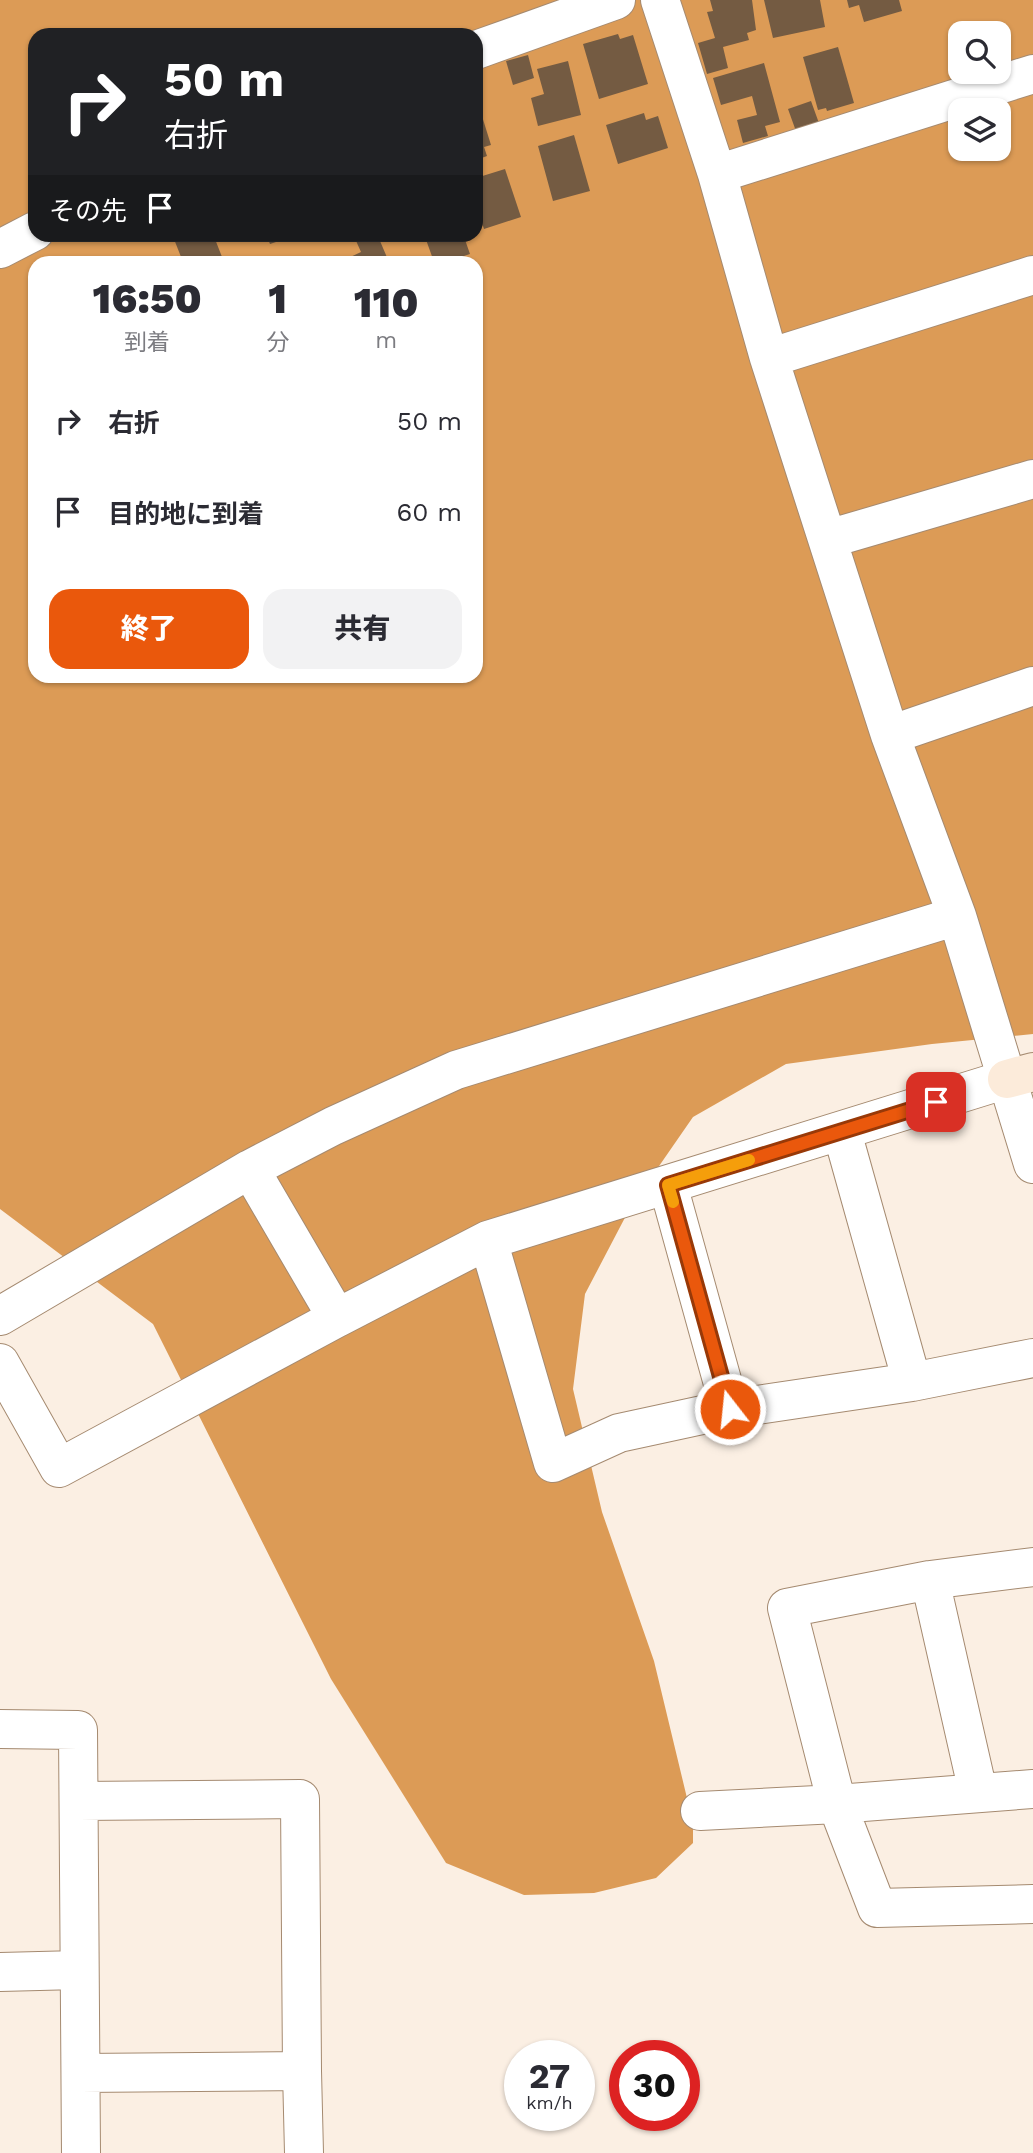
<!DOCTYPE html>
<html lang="ja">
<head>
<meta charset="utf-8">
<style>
	:root { --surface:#fff; --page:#f2f2f3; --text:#2b2b33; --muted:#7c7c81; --accent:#ea580c }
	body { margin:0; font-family:"Work Sans","Noto Sans JP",sans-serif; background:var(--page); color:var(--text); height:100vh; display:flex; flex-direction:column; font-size:26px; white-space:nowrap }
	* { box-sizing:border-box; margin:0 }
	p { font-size:23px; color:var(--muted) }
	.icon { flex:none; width:38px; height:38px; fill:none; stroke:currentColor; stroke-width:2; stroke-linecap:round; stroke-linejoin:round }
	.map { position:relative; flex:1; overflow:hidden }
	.panel { position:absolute; left:28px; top:256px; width:455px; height:427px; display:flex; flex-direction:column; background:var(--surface); border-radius:21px; box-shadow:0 2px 5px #0004 }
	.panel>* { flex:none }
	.hud { position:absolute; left:28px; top:28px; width:455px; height:214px; border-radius:21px; box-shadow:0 2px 5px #0004; background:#202124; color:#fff; overflow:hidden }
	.controls { position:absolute; left:948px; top:21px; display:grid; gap:14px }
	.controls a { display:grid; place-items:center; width:63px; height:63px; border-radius:14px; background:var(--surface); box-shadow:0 2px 5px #0004; font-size:35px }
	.speed { position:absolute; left:504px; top:2040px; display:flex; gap:14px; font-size:35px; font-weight:700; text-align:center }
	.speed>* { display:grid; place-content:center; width:91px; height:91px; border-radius:50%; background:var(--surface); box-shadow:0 2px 5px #0004; line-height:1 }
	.speed small { font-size:18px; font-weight:400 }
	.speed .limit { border:10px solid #d22; background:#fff; color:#111 }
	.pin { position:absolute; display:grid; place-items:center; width:60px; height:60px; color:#fff; margin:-30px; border-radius:14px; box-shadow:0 4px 10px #0006 }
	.me { position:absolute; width:77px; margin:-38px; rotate:344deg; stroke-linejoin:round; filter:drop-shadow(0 0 5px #0008) }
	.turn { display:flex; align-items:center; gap:24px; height:147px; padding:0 21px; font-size:32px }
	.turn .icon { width:91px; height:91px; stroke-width:2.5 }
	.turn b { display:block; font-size:49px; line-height:60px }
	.then { display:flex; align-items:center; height:66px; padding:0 21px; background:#0003; gap:14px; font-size:26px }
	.eta { display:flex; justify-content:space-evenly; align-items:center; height:119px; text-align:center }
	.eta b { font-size:42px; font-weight:800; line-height:49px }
	.button { display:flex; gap:14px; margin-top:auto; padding:14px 21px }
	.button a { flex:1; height:80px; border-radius:21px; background:var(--accent); color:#fff; font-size:28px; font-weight:800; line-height:80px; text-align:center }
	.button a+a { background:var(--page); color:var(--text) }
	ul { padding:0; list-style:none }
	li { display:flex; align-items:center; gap:21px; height:91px; padding:0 21px }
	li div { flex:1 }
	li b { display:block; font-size:26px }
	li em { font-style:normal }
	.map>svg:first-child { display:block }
	.forest { fill:#dc9b56; fill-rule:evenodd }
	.building { fill:#745b42 }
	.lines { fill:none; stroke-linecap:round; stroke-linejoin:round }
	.street-casing { stroke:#a58a70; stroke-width:40 }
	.secondary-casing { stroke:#a58a70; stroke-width:40 }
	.street { stroke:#fff; stroke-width:38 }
	.secondary { stroke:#fcebda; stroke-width:38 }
	.route-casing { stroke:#983908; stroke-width:18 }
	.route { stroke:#ea580c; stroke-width:12 }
	.slow { stroke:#f59e0b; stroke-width:12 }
</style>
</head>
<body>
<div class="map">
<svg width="1033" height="2153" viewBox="0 0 1033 2153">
	<rect width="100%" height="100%" fill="#fbefe3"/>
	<path class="forest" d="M 0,0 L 1033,0 L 1033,1034 L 932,1044 L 786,1064 L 693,1117 L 630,1208 L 585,1294 L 573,1389 L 602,1512 L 654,1661 L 693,1823 L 693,1843 L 656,1878 L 594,1893 L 524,1895 L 446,1863 L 331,1679 L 153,1324 L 0,1209 ZM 961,33 L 999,33 L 999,72 L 961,72 ZM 35,35 L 476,35 L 476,234 L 35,234 ZM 961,110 L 999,110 L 999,149 L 961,149 ZM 35,262 L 476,262 L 476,676 L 35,676 Z"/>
	<path class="building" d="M 710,0 L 752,0 L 756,30 L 747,33 L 749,40 L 723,47 L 728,68 L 707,74 L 698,43 L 715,38 L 707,12 L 713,11 Z
		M 764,0 L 820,0 L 825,27 L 773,38 Z
		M 847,0 L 899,0 L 902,11 L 864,22 L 859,5 L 849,8 Z
		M 618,34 L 620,39 L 633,35 L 648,84 L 599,99 L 583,44 Z
		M 838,47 L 854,103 L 827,111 L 826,108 L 818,110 L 803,57 Z
		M 528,55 L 534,78 L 513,85 L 506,61 Z
		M 568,61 L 581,115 L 538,126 L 531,98 L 544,94 L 537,69 Z
		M 764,63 L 780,122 L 765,126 L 768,136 L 743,143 L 737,120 L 757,115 L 752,96 L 721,105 L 713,78 Z
		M 811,101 L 820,126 L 797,134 L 788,109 Z
		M 481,113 L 491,145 L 484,147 L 487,156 L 476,160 L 476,115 Z
		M 644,113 L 646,120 L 658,116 L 668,148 L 618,164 L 606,125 Z
		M 574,135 L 590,191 L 553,201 L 538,146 Z
		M 505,169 L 521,217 L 484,229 L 476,204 L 476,178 Z
		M 172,234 L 213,234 L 224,262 L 183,262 Z
		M 266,234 L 297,234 L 297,235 L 270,244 Z
		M 353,234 L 377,234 L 389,262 L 345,262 L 344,260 L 361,252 Z
		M 424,234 L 463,234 L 470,254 L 446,262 L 434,262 Z"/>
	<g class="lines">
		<defs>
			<path id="street" d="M 660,0 L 717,174 L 769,358 L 890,735 L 957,916 L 1033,1164
				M 476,50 L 616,0
				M 717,174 L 1033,74
				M 0,249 L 35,231
				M 769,358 L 1033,275
				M 828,539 L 1033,479
				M 890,735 L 1033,686
				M 842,1132 L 912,1382
				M 250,1169 L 337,1318 L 488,1240 L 1007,1079
				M 668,1185 L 730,1409 L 912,1382 L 1033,1358
				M 488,1240 L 553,1463 L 619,1433 L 730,1409
				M 0,1316 L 250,1169 L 333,1126 L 456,1070 L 957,916
				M 0,1363 L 59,1468 L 337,1318
				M 1033,1567 L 930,1580 L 787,1608 L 837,1804 L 1033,1789
				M 930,1580 L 978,1792
				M 0,1729 L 78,1730 L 81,2153
				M 79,1801 L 300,1799 L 302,2071
				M 700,1811 L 837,1804 L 877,1908 L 1033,1904
				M 0,1972 L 78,1970
				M 81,2073 L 302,2071 L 304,2153"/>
			<path id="secondary" d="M 1007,1079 L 1033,1072"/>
		</defs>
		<use href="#street" class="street-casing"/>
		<use href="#secondary" class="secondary-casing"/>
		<use href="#street" class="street"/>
		<use href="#secondary" class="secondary"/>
	</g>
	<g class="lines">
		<defs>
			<path id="route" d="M 730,1409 L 668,1185 L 936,1102"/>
		</defs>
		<use href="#route" class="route-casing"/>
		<use href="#route" class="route"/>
		<path class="slow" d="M 673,1202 L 668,1185 L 749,1160"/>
	</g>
</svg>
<div class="controls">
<a><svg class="icon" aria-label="search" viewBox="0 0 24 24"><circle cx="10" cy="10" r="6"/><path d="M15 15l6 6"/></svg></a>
<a><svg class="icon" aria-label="layers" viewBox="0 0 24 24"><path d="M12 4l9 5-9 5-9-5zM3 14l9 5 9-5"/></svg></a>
</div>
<div class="speed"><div>27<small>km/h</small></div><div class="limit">30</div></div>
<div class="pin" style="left:936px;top:1102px;background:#d93025"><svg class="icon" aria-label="arrive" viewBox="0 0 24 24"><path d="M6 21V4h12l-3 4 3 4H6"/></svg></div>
<svg class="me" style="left:730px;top:1409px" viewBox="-20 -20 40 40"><circle r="17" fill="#ea580c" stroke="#fff" stroke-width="3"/><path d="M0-11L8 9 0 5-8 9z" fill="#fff"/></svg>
<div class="hud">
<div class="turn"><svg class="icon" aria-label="right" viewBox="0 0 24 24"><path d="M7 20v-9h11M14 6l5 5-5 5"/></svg><div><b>50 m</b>右折</div></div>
<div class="then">その先<svg class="icon" aria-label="arrive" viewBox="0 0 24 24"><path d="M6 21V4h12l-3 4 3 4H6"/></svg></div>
</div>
<section class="panel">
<div class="eta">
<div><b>16:50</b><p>到着</p></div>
<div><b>1</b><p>分</p></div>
<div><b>110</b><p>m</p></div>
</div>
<ul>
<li><svg class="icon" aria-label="right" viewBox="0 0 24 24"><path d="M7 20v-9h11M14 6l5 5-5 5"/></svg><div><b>右折</b></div><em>50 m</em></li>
<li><svg class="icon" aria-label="arrive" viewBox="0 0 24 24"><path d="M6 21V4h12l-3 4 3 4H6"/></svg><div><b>目的地に到着</b></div><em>60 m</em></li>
</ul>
<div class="button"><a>終了</a><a>共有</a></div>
</section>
</div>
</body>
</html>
